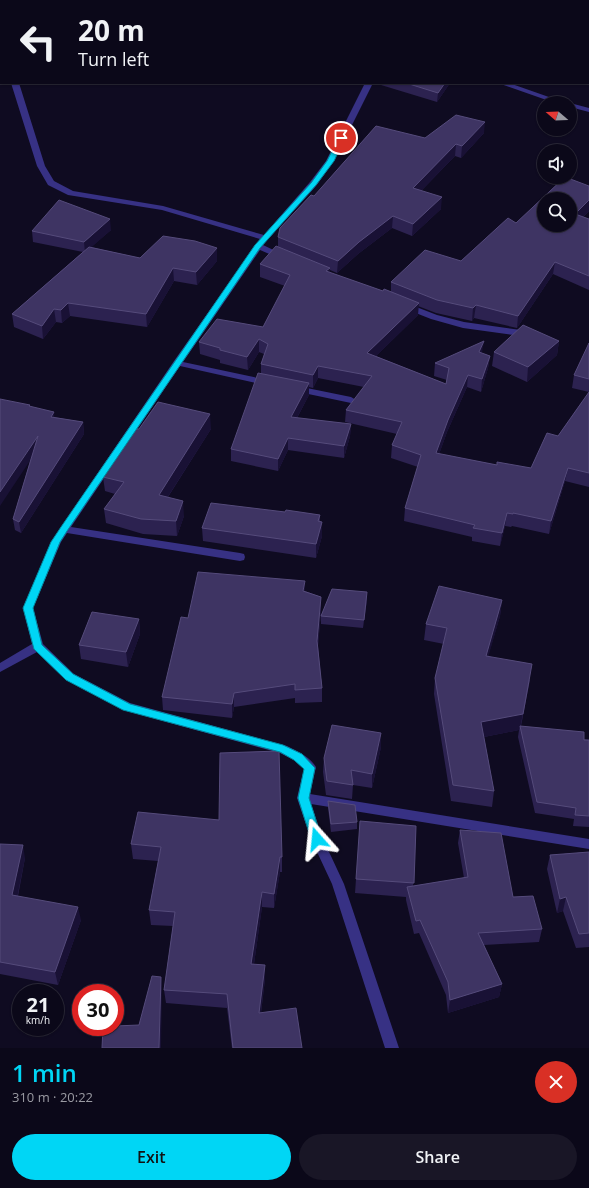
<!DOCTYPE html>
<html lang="en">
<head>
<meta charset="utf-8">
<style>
	:root { --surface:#0b0819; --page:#191626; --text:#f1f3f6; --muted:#9a9aa2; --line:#2b2938; --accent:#00d6f5 }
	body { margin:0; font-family:"Open Sans",sans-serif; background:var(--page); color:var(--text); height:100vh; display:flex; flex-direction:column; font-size:15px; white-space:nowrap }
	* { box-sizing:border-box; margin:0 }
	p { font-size:13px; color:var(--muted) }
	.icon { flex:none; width:22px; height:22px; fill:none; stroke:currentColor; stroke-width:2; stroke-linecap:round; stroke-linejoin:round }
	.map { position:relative; height:1048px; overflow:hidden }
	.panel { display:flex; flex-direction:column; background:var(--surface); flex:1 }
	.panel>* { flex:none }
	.hud { position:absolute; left:0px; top:0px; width:589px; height:84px; box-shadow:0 1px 3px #0004,0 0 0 1px var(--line); background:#0b0819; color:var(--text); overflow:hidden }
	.needle { width:26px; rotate:289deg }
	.fabs { position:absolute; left:537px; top:96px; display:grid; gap:8px }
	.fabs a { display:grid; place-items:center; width:40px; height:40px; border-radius:50%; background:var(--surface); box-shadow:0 1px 3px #0004,0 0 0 1px var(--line); font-size:20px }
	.speed { position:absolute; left:12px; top:984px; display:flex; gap:8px; font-size:20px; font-weight:700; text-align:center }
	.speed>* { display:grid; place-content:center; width:52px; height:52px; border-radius:50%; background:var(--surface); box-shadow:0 1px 3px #0004,0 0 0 1px var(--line); line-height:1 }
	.speed small { font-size:10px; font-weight:400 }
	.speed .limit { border:6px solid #d22; background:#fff; color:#111 }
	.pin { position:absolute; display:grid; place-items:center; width:34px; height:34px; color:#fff; margin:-17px; border:2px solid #fff; border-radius:50%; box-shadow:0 1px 4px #0007 }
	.me { position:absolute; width:44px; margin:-22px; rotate:342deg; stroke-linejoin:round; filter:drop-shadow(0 0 3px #0008) }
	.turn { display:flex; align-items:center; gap:14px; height:84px; padding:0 12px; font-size:18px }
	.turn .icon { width:52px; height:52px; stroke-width:2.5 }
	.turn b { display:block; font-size:28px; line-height:34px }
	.round { display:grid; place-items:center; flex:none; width:42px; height:42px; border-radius:21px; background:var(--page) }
	.summary { display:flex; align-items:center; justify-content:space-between; height:68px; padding:0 12px }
	h1 { font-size:24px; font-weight:600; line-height:30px; color:var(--accent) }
	.cta { display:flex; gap:8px; margin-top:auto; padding:8px 12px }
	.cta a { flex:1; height:46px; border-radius:24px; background:var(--accent); color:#111; font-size:16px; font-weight:600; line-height:46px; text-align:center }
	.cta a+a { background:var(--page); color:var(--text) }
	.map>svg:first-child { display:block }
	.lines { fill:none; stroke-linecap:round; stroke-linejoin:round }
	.river { fill:#051840; fill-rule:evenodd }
	.minor { fill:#373184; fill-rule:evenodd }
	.wall { fill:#2c2250 }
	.shaded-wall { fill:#191135 }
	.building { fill:#3e3463; stroke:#554b7b; fill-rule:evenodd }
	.route { fill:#00d6f5; stroke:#008b9f }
</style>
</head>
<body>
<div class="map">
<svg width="589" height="1048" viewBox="0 0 589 1048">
	<rect width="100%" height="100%" fill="#0f0b21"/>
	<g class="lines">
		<path class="river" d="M 39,0 L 75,0 L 39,1 Z
			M 0,22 L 1,22 L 1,44 L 0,44 Z"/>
		<path class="minor" d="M 101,0 L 108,0 L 101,1 Z
			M 415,0 L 421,0 L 421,1 L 415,1 Z
			M 11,83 L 19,83 L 45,166 L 54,181 L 73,191 L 163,206 L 264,235 L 310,182 L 326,161 L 365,83 L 373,83 L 334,161 L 316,186 L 263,245 L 288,257 L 284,259 L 281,259 L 260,250 L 183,362 L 272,381 L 274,383 L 272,385 L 269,386 L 180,366 L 71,527 L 240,553 L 244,554 L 245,557 L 244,560 L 240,561 L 67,533 L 61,542 L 33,608 L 43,644 L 74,674 L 130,703 L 287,746 C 297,751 310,757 316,767 L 310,794 L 589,839 L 589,849 L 311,804 L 323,839 L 344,884 L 399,1048 L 385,1048 L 332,884 L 311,839 L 297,798 L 304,769 L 294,760 L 280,753 L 123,710 L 66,680 L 37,652 L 0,672 L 0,663 L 32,644 L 23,608 L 51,542 L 174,361 L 260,239 L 162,210 L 68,195 L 48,185 L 37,166 Z
			M 498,83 L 509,83 L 566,103 L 555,103 Z
			M 569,103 L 570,103 L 589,108 L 589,112 L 570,107 Z
			M 406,303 L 437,315 L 464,322 L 528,331 L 532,334 L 528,337 L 463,328 L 431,319 L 403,308 L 402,306 Z
			M 297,386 L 351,397 L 356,400 L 351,403 L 294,391 L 292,389 Z"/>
	</g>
	<path class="wall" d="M 381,83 L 450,83 L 437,102 L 381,85 Z
		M 484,133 L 461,158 L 455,156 L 421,191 L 441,209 L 412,236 L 392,228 L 358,254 L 337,273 L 330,270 L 330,273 L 383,291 L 391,292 L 391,282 L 461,261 L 516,223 L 589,186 L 589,211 L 583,217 L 589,219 L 589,290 L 553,274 L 517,328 L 474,318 L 472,321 L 436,313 L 418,306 L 418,315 L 376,356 L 446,384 L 447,380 L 434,376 L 435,363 L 482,353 L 490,356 L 488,368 L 481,392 L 467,387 L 447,432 L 439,454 L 497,465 L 531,468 L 558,436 L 589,392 L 572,388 L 574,375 L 589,343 L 589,487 L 565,481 L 549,534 L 512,526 L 511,527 L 505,526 L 500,546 L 472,541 L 472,537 L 404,521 L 405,508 L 418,467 L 391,458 L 392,445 L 397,434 L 345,422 L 346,410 L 364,387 L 318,378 L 313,388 L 309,387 L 309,395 L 297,418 L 351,424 L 350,436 L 344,458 L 288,450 L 278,471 L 231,461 L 231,449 L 261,373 L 261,364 L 264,354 L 259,352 L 248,370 L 220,363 L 220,360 L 200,354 L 199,342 L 263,327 L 285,286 L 260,277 L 260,264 L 278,247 L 278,237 L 314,196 L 425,138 Z
		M 111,230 L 91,247 L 140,258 L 217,261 L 197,285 L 174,281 L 147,327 L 70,316 L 62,323 L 56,322 L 43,339 L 14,327 L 12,314 L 83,252 L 33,242 L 32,231 Z
		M 559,341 L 557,355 L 527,382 L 492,366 L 494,352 Z
		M 30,407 L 54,412 L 54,417 L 83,422 L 84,434 L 21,533 L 15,530 L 13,519 L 30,461 Z
		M 139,429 L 211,429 L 168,497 L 184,516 L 177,536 L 143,534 L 106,523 L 104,509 L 115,494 L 105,491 L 103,477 Z
		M 285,512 L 320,515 L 320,522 L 322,536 L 316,558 L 203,541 L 202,528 Z
		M 305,591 L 321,597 L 321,611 L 318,646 L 322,688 L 322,702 L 295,703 L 295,698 L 234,707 L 232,718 L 163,710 L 162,697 L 188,618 Z
		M 367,600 L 363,628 L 321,624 L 321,616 Z
		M 502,600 L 500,616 L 488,656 L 530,680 L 521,726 L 589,740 L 589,827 L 573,826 L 574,819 L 535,813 L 518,737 L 519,730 L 484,737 L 494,791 L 492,807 L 451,801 L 434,694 L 435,678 L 444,644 L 424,640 L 426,624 Z
		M 139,619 L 140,634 L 128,667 L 81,659 L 79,645 Z
		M 381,733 L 381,747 L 372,788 L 353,785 L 352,799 L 326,795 L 323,772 L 324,758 Z
		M 328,801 L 357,822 L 357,829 L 331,832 L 328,808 Z
		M 416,826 L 413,886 L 464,878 L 458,843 L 460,830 L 513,897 L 542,929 L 539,942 L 484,945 L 502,984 L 499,997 L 448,1013 L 446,995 L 419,933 L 414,934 L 406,900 L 406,897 L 355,893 L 356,879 Z
		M 0,844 L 25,858 L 18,896 L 81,920 L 58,985 L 0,974 Z
		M 131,844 L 282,857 L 282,872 L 280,872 L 274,908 L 262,907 L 254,964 L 265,979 L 261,1013 L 302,1048 L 232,1048 L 227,1008 L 166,1003 L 164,990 L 173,926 L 151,925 L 149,910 L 158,861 L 133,859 Z
		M 589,852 L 589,947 L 576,948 L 563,911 L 557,913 L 547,869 L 550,855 Z"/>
	<path class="shaded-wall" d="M 445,83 L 450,83 L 437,102 L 438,93 Z
		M 485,122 L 484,133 L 461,158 L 462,146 Z
		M 456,144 L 455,156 L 412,200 L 413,188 Z
		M 442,197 L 441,209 L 412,236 L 413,224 Z
		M 589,200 L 589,211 L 573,226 L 575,214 Z
		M 393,216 L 392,228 L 358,254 L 337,273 L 338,261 L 359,242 Z
		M 110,219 L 111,230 L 85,253 L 84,242 Z
		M 217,248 L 217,261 L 197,285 L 196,272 Z
		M 555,262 L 553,274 L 517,328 L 518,316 Z
		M 173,268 L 174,281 L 147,327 L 146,314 Z
		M 330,268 L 330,280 L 326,271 Z
		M 68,303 L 70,316 L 62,323 L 61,310 Z
		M 419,303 L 418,315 L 366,366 L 367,353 Z
		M 476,305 L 474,318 L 472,321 L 473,308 Z
		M 54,309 L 56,322 L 43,339 L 42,326 Z
		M 259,339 L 259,352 L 248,370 L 247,357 Z
		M 484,341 L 482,353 L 479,352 Z
		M 559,341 L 557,355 L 527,382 L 528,367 Z
		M 490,356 L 488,368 L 481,392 L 482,379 Z
		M 318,366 L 318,378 L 313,388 L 313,375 Z
		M 468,375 L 467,387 L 447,432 L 435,466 L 436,453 L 448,420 Z
		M 309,383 L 309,395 L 291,429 L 291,417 Z
		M 54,412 L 55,424 L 51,417 Z
		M 210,414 L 211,429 L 160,509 L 159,495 Z
		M 83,422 L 84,434 L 21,533 L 19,522 Z
		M 351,424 L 350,436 L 344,458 L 344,446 Z
		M 38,436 L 39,447 L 0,506 L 0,492 Z
		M 288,438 L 288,450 L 278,471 L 278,459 Z
		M 568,468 L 565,481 L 549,534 L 551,521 Z
		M 183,501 L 184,516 L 177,536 L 176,521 Z
		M 507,513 L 505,526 L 500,546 L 502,533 Z
		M 322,522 L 322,536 L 316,558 L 316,544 Z
		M 305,581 L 305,595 L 303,591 Z
		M 367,592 L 367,600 L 363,628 L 364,620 Z
		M 321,597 L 321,611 L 317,655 L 317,641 Z
		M 502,600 L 500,616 L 484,672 L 486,656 Z
		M 139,619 L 140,634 L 128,667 L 126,652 Z
		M 532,664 L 520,729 L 520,726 L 519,730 L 479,738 L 481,722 Z
		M 234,693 L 234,707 L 232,718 L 232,704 Z
		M 381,733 L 381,747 L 372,788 L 372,774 Z
		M 23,845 L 25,858 L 15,908 L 12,895 Z
		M 280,857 L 280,872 L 274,908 L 274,894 Z
		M 262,892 L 262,907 L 252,978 L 251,964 Z
		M 566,897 L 563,911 L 557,913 L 560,899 Z
		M 78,907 L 81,920 L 58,985 L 55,972 Z
		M 265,965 L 265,979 L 259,1027 L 259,1013 Z
		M 161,977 L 162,990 L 161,1048 L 159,1048 Z
		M 502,984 L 499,997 L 448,1013 L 450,1000 Z"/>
	<path class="building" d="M 444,0 L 474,0 L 480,1 L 443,1 Z
		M 406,83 L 445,83 L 438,93 Z
		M 456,115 L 485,122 L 462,146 L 456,144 L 413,188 L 442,197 L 413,224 L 393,216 L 359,242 L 338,261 L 278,237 L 280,228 L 311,195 L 314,196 L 376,126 L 425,138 Z
		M 565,177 L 589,186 L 589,200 L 575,214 L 589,219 L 589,276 L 555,262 L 518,316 L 476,305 L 473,308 L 437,300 L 391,282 L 425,250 L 461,261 L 508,218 L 516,223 ZM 544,199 L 570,199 L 570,225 L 544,225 Z
		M 59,200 L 110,219 L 84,242 L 32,231 Z
		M 163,236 L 195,241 L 217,248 L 196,272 L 173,268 L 146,314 L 68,303 L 61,310 L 54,309 L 42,326 L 12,314 L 89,247 L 140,258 Z
		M 276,246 L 330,268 L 326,271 L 383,291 L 384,289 L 419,303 L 367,353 L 446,384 L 449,368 L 435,363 L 484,341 L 479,352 L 490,356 L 482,379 L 468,375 L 448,420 L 436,453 L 497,465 L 497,462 L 531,468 L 547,433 L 558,436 L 589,392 L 589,473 L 568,468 L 551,521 L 513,513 L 513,514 L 507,513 L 502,533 L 473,528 L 475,525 L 405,508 L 421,455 L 392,445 L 402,422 L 346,410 L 372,376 L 318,366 L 313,375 L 261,364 L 268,344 L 259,339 L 247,357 L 220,350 L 220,348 L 199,342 L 217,319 L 263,327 L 290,275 L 260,264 Z
		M 523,325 L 559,341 L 528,367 L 494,352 Z
		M 589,343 L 589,379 L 574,375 Z
		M 258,373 L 309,383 L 291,417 L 351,424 L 344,446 L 288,438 L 278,459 L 231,449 Z
		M 0,399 L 30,405 L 29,406 L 54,412 L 51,417 L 83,422 L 19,522 L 13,519 L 38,436 L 0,492 Z
		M 158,402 L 210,414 L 159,495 L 183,501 L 176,521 L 141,519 L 104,509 L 124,482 L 103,477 L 136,429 L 139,429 Z
		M 211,503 L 285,512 L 286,510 L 320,515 L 318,521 L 322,522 L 316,544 L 202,528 Z
		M 198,572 L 305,581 L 303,591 L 321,597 L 317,641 L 322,688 L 295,690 L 295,684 L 234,693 L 232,704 L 162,697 L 181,617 L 188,618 Z
		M 439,586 L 502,600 L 486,656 L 532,664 L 523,714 L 481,722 L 494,791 L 453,785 L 435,678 L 447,628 L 426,624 Z
		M 332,589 L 367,592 L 364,620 L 321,616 Z
		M 92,612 L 139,619 L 126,652 L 79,645 Z
		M 332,725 L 381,733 L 372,774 L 351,770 L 353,785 L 327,781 L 324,758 Z
		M 520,726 L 584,732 L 584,740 L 589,740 L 589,816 L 575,815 L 576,808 L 537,802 Z
		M 279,751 L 282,857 L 280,857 L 274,894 L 262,892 L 251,964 L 265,965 L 259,1013 L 296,1008 L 302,1048 L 233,1048 L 227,994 L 164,990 L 175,912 L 149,910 L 161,847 L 131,844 L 138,812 L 219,820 L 220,753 Z
		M 328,801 L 355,805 L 357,822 L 331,824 Z
		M 360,821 L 416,826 L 414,883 L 356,879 Z
		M 460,830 L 501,833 L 513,897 L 533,896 L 542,929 L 478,933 L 502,984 L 450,1000 L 448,982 L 420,920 L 416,921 L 407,887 L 468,877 Z
		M 0,844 L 23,845 L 12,895 L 78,907 L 55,972 L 0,962 Z
		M 589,852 L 589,933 L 579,934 L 566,897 L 560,899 L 550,855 Z
		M 152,976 L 161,977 L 159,1048 L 102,1048 L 103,1027 L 115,1027 L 115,1026 L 139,1025 Z"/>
	<path class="route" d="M 339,137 L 345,138 L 334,161 L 316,185 L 260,248 L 67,531 L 60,542 L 33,608 L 42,645 L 73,674 L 130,704 L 283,745 L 302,754 L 315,768 L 309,798 L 322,839 L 320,842 L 317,843 L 313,842 L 311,839 L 298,798 L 304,769 L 294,760 L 280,752 L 123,710 L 66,680 L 34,649 L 23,608 L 51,542 L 61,527 L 255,245 L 311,183 L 327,161 Z"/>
</svg>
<div class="fabs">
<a><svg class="needle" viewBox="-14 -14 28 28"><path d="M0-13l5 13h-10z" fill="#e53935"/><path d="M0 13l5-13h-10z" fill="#9a9aa2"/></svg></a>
<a><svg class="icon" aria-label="sound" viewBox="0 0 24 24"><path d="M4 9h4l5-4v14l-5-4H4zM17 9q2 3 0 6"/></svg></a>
<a><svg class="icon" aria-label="search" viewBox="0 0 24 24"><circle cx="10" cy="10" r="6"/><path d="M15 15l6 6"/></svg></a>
</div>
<div class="speed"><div>21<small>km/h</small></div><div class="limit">30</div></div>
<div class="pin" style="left:341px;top:138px;background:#d93025"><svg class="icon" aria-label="arrive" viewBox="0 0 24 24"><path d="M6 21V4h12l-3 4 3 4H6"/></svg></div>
<svg class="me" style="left:317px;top:839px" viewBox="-20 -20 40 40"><path d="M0-17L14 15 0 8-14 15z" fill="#00d6f5" stroke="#fff" stroke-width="4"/></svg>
<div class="hud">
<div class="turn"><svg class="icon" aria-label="left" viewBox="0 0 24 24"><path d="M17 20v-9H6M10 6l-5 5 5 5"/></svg><div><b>20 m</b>Turn left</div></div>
</div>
</div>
<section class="panel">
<div class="summary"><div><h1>1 min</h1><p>310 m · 20:22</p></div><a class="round" style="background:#d93025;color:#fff"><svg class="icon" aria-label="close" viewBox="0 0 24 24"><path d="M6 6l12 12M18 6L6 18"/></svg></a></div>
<div class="cta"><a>Exit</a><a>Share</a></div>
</section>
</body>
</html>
